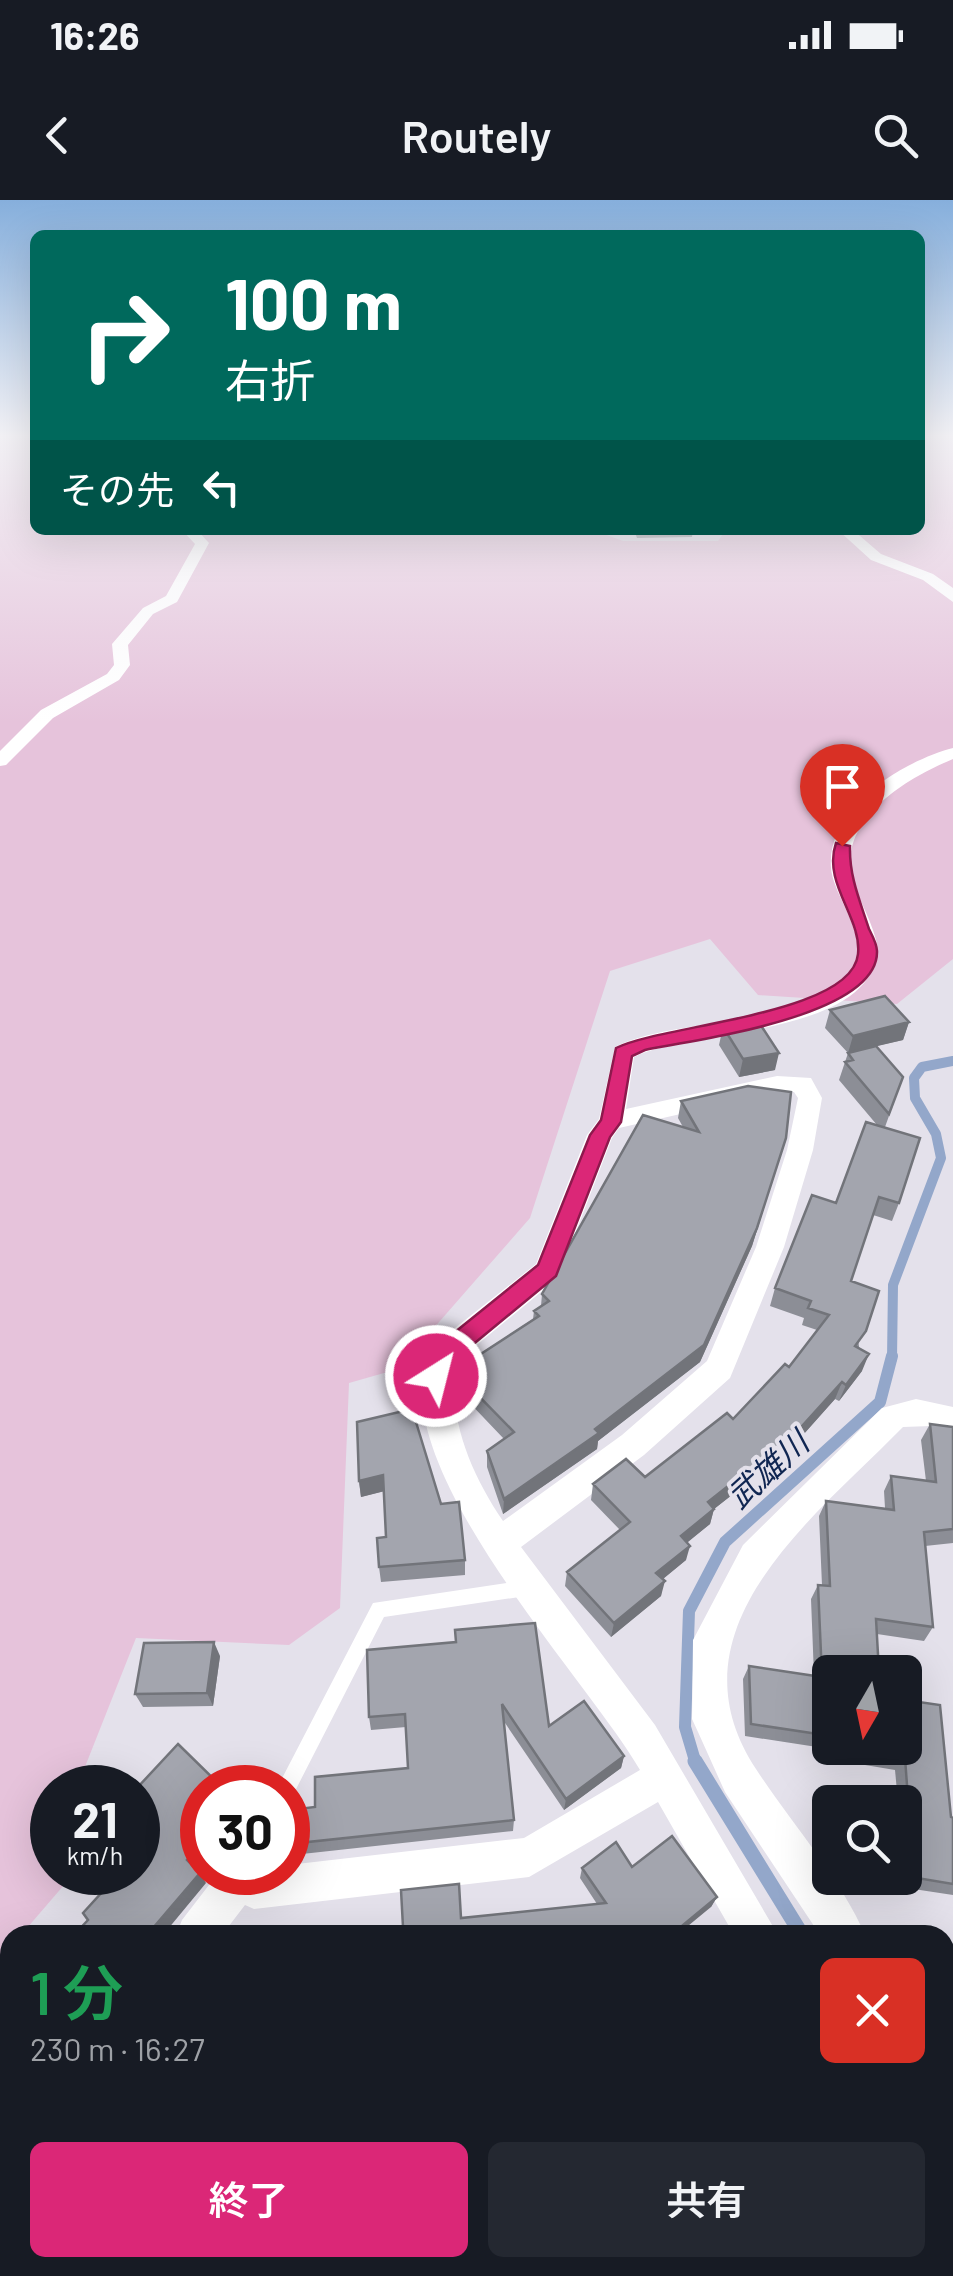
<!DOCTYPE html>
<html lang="ja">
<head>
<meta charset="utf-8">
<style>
	:root { --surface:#171b24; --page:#242831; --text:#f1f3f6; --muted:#9ea1a6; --accent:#db2777 }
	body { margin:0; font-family:Barlow,"Noto Sans JP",sans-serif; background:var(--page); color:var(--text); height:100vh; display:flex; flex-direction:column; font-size:38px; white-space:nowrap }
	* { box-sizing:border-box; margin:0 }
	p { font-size:32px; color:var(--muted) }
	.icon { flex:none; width:55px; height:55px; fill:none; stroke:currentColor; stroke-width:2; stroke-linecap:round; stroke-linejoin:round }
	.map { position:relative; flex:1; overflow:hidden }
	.drawer { position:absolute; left:0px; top:1725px; width:955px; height:352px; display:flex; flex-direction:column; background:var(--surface); border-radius:30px 30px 0 0; box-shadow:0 10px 40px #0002 }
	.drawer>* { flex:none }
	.guide { position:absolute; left:30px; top:30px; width:895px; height:305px; border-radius:15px; box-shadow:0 10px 40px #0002; background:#00695c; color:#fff; overflow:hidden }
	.needle { width:65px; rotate:189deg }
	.buttons { position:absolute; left:812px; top:1455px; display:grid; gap:20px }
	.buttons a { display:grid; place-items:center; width:110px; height:110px; border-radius:15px; background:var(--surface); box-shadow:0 10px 40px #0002; font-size:50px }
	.speed { position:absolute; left:30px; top:1565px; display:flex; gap:20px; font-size:50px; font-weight:700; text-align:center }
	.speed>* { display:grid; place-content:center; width:130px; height:130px; border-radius:50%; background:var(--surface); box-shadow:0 10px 40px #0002; line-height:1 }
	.speed small { font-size:25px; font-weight:400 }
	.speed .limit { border:15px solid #d22; background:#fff; color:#111 }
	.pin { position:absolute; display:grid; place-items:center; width:85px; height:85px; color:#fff; margin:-102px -42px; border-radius:50% 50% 50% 0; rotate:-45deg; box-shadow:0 0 10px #0007 }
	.pin .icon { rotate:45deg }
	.me { position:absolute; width:110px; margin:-55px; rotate:36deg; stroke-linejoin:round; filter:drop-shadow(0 0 8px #0008) }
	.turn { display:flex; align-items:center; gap:35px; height:210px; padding:0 30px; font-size:45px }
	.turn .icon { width:130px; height:130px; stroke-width:2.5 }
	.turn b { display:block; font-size:70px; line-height:85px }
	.then { display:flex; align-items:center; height:95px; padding:0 30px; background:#0003; gap:20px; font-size:38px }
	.round { display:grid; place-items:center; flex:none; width:105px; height:105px; border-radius:15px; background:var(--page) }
	.summary { display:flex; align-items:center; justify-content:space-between; height:170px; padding:0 30px }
	h1 { font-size:60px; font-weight:600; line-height:75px; color:#1e9e55 }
	.action { display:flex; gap:20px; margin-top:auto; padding:20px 30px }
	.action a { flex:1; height:115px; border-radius:15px; background:var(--accent); color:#fff; font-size:40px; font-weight:600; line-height:115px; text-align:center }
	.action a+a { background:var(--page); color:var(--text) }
	.status { display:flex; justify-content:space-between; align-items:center; height:70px; padding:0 50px; background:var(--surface); direction:ltr }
	.status svg { height:28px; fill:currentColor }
	header { display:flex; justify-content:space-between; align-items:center; height:130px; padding:0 30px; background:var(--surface); font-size:45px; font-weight:600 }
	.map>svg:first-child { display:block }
	.green { fill:#e6c3db }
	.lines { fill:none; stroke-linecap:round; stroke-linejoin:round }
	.stream-far2 { stroke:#93a7ca; stroke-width:10 }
	.stream-far1 { stroke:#93a7ca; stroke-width:12 }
	.stream { stroke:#93a7ca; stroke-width:15 }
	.service { fill:#fff; fill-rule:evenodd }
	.minor { fill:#fff; fill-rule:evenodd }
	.wall { fill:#8c8e96 }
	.shaded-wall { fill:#72747a }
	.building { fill:#a3a5ae; stroke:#72747a; stroke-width:2.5 }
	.route { fill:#db2777; stroke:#8e194d; stroke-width:2.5 }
	.labels { text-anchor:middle; stroke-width:8; stroke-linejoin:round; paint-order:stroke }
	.water-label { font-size:32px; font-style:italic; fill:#102652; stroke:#e4e1eb }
</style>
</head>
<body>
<div class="status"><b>16:26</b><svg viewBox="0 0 49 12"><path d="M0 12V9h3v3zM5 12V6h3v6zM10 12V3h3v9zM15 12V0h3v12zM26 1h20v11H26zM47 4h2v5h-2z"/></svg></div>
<header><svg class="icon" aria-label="back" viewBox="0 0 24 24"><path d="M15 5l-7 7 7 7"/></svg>Routely<svg class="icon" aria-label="search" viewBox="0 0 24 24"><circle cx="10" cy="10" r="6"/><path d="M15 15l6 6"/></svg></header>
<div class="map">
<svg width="953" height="2076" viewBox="0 0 953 2076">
	<rect width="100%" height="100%" fill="#e4e1eb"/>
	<path class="green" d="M 0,233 L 35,233 L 35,330 L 593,330 L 623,341 L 718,341 L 726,330 L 920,330 L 920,233 L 953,233 L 953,759 L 897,804 L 758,795 L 710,739 L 610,771 L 530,1018 L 398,1169 L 349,1183 L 340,1408 L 289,1445 L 136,1438 L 77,1587 L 52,1588 L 52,1672 L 65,1673 L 64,1685 L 21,1735 L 10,1735 L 10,1747 L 0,1759 Z"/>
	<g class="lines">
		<path class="stream-far2" d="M 892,1159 L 893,1085 L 941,958 L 936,934 L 915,898 L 914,878 L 922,867 L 953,861"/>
		<path class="stream-far1" d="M 696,1564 L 685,1527 L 689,1411 L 725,1342 L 880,1202 L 892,1156"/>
		<path class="stream" d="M 695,1561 L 802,1735
			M 856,2076 L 859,2068"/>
		<path class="service" d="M 526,1380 L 532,1382 L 535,1388 L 532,1394 L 526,1396 L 384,1417 L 293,1595 L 288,1597 L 288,1588 L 277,1588 L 373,1403 Z"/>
		<path class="minor" d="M 182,330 L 197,330 L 209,343 L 177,402 L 153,414 L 128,445 L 130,465 L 119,480 L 53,518 L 6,565 L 0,566 L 0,551 L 41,510 L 107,474 L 114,465 L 112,444 L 143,408 L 166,396 L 195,344 Z
			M 838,330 L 853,330 L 881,354 L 933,374 L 953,388 L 953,402 L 923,380 L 871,360 Z
			M 953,548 L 953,559 C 909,577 839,618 852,675 C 858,701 874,723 878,749 C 871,838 692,828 634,857 L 626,909 L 777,876 L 811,878 L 822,898 L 813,950 L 784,1047 L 730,1178 L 644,1255 L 521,1347 L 655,1525 L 778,1735 L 734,1735 L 658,1602 L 529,1677 L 254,1709 L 245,1705 L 222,1735 L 176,1735 L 182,1720 L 219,1672 L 288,1672 L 288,1665 L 524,1638 L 640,1570 C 586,1476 375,1258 431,1147 L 536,1064 L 587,935 L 599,919 L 615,847 C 682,814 799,833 851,770 C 874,742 833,697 831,668 C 826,608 903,561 953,548 ZM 777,892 L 794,892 L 798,898 L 787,950 L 756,1047 L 707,1161 L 622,1235 L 503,1321 C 472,1275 447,1219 456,1162 L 558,1078 L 612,938 L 619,928 Z
			M 916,1199 L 953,1207 L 953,1234 L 931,1226 L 903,1227 C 814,1318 664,1429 756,1569 C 789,1620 842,1680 865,1735 L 820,1735 L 725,1592 L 698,1532 L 692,1519 L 693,1440 L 743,1345 L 882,1208 Z
			M 953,1883 L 953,1949 L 945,1953 L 945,1886 Z
			M 10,1956 L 10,2011 L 0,2015 L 0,1960 Z
			M 10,2046 L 10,2068 L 52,2068 L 49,2076 L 0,2076 L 0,2047 Z
			M 876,2068 L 924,2068 L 921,2076 L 873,2076 Z"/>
	</g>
	<path class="wall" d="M 634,330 L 693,330 L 692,337 L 637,338 Z
		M 830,810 L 909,822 L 903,840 L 876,846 L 903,877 L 885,927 L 899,1003 L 892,1021 L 873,1015 L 851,1081 L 862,1171 L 839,1201 L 835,1199 L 778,1263 L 775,1261 L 714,1309 L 710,1324 L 687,1342 L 686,1360 L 663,1379 L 661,1396 L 611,1437 L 565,1386 L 567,1372 L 620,1330 L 591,1300 L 593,1284 L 645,1277 L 733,1219 L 789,1167 L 817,1130 L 802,1125 L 804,1118 L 770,1106 L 775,1088 L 836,1003 L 877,925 L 839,880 L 848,853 L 825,828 Z
		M 723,827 L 775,870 L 739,877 L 719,845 Z
		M 681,901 L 786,938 L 752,1046 L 700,1162 L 598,1241 L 597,1249 L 503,1314 L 487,1267 L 487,1251 L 504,1239 L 464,1197 L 464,1165 L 533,1119 L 534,1111 L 541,1106 L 542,1094 L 683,927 L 678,918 Z
		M 930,1224 L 953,1227 L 953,1343 L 925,1346 L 933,1427 L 924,1441 L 877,1434 L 830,1472 L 830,1548 L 905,1548 L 951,1617 L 953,1618 L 953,1695 L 841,1678 L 905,1678 L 905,1602 L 898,1602 L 895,1570 L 817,1557 L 817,1547 L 745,1536 L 743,1479 L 749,1466 L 814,1476 L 811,1399 L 818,1385 L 822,1385 L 819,1316 L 826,1301 L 885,1308 L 884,1291 L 891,1276 L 926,1281 L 921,1240 Z
		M 359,1281 L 441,1304 L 465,1360 L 465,1375 L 381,1382 L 379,1367 L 386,1337 L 384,1291 L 361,1297 Z
		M 367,1450 L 624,1556 L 621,1568 L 564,1610 L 503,1520 L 514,1620 L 513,1631 L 302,1654 L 298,1643 L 315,1607 L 408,1568 L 406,1527 L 371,1530 L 369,1517 Z
		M 220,1456 L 213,1506 L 143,1507 L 135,1494 Z
		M 632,1667 L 717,1697 L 711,1707 L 403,1727 L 461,1718 L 597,1704 L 580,1678 L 582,1668 Z"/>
	<path class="shaded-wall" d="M 909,822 L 903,840 L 848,853 L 853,836 Z
		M 779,853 L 775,870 L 739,877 L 743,859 Z
		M 786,938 L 752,1046 L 700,1162 L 598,1241 L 597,1249 L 503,1314 L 504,1299 L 595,1229 Z
		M 869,1154 L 862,1171 L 839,1201 L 846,1185 Z
		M 842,1182 L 835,1199 L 778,1263 L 783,1247 Z
		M 780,1245 L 775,1261 L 714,1309 L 710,1324 L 677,1351 L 681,1336 L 708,1302 Z
		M 383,1275 L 385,1291 L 361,1297 L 359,1281 Z
		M 690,1346 L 686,1360 L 653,1387 L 656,1373 Z
		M 665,1381 L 661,1396 L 611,1437 L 614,1423 Z
		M 214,1442 L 220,1456 L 213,1506 L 207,1493 Z
		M 624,1556 L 621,1568 L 564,1610 L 566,1599 Z
		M 202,1643 L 202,1661 L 194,1670 L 187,1660 Z
		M 200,1673 L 206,1683 L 163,1735 L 147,1735 Z
		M 717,1697 L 711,1707 L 677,1735 L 671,1735 Z
		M 10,1920 L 10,1939 L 0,1951 L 0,1931 Z"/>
	<path class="building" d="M 885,796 L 909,822 L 853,836 L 830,810 Z
		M 758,821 L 779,853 L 743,859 L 723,827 Z
		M 876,846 L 903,877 L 889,914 L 845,862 L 853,860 L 848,853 Z
		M 748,886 L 791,892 L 786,938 L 757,1028 L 704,1145 L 595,1229 L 599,1233 L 504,1299 L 487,1251 L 514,1232 L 463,1180 L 473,1174 L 464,1165 L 539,1116 L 534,1111 L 549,1101 L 542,1094 L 643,915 L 699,932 L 681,901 Z
		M 866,922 L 920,938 L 899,1003 L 879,997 L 851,1081 L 879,1091 L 866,1131 L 855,1146 L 869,1154 L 846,1185 L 842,1182 L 783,1247 L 780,1245 L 708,1302 L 714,1309 L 681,1336 L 690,1346 L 656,1373 L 665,1381 L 614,1423 L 567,1372 L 630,1322 L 593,1284 L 626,1259 L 645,1277 L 727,1213 L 733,1219 L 785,1164 L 789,1167 L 829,1115 L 808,1108 L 811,1101 L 775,1088 L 812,995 L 836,1003 Z
		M 412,1209 L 441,1304 L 459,1302 L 465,1360 L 379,1367 L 377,1338 L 386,1337 L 383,1275 L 359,1281 L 357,1222 Z
		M 930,1224 L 953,1227 L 953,1329 L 924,1332 L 933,1427 L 876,1419 L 879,1472 L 830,1472 L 830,1546 L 825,1545 L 825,1535 L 751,1524 L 749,1466 L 822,1477 L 818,1385 L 830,1386 L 826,1301 L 894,1310 L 891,1276 L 936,1282 Z
		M 535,1423 L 549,1526 L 584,1501 L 624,1556 L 566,1599 L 502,1504 L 514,1620 L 298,1643 L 298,1609 L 315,1607 L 315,1577 L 408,1568 L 405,1514 L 369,1517 L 367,1450 L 456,1442 L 455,1430 Z
		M 214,1442 L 207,1493 L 135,1494 L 144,1443 Z
		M 905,1500 L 940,1505 L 951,1617 L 953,1618 L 953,1684 L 905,1676 L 905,1612 L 909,1612 L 905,1558 L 839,1548 L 905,1548 Z
		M 178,1544 L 223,1588 L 202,1588 L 202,1643 L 187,1660 L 200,1673 L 147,1735 L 74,1735 L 88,1720 L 83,1713 L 103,1691 L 90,1679 L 97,1672 L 138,1672 L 138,1628 L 153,1611 L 138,1595 L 137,1588 Z
		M 672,1636 L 717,1697 L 671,1735 L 322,1735 L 403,1727 L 401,1690 L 459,1684 L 461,1718 L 606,1703 L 582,1668 L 616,1642 L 632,1667 Z
		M 10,1807 L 10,1920 L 0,1931 L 0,1818 Z
		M 609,2068 L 694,2068 L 695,2069 L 699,2068 L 725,2068 L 728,2076 L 612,2076 Z"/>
	<linearGradient id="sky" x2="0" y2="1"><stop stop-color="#86afdc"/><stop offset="0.45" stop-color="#f3f2f6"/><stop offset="1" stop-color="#f3f2f6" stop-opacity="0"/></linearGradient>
	<rect width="953" height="523" fill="url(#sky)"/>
	<path class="route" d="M 836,643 L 850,646 C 849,676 860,701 869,729 C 872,735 877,744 877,751 C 879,817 693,840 645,850 L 632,856 L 621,922 L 610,937 L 556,1076 L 453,1161 L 445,1184 L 436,1187 L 427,1184 L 424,1176 L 434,1149 L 538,1065 L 590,935 L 601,920 L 616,848 C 664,824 852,815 858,754 C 862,718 822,683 836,643 Z"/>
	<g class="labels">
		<g class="water-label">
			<text transform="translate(768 1270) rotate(-42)" y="11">武雄川</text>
		</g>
	</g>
</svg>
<div class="buttons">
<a><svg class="needle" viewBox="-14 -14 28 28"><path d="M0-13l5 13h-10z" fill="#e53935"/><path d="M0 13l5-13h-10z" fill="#9ea1a6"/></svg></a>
<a><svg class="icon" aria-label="search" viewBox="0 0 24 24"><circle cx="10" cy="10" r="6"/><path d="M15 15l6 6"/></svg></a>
</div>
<div class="speed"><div>21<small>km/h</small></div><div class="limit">30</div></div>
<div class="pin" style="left:842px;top:646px;background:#d93025"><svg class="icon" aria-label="arrive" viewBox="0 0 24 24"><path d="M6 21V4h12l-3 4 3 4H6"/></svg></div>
<svg class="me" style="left:436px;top:1176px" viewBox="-20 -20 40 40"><circle r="17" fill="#db2777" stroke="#fff" stroke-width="3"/><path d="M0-11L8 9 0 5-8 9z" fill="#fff"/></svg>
<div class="guide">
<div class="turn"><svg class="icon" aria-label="right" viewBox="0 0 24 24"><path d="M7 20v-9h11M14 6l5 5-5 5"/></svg><div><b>100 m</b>右折</div></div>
<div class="then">その先<svg class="icon" aria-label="left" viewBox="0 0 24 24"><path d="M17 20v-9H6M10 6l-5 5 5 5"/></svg></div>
</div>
<section class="drawer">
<div class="summary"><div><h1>1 分</h1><p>230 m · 16:27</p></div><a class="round" style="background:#d93025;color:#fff"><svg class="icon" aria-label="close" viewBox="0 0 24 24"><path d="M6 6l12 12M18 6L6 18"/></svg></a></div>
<div class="action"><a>終了</a><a>共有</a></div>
</section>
</div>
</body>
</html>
